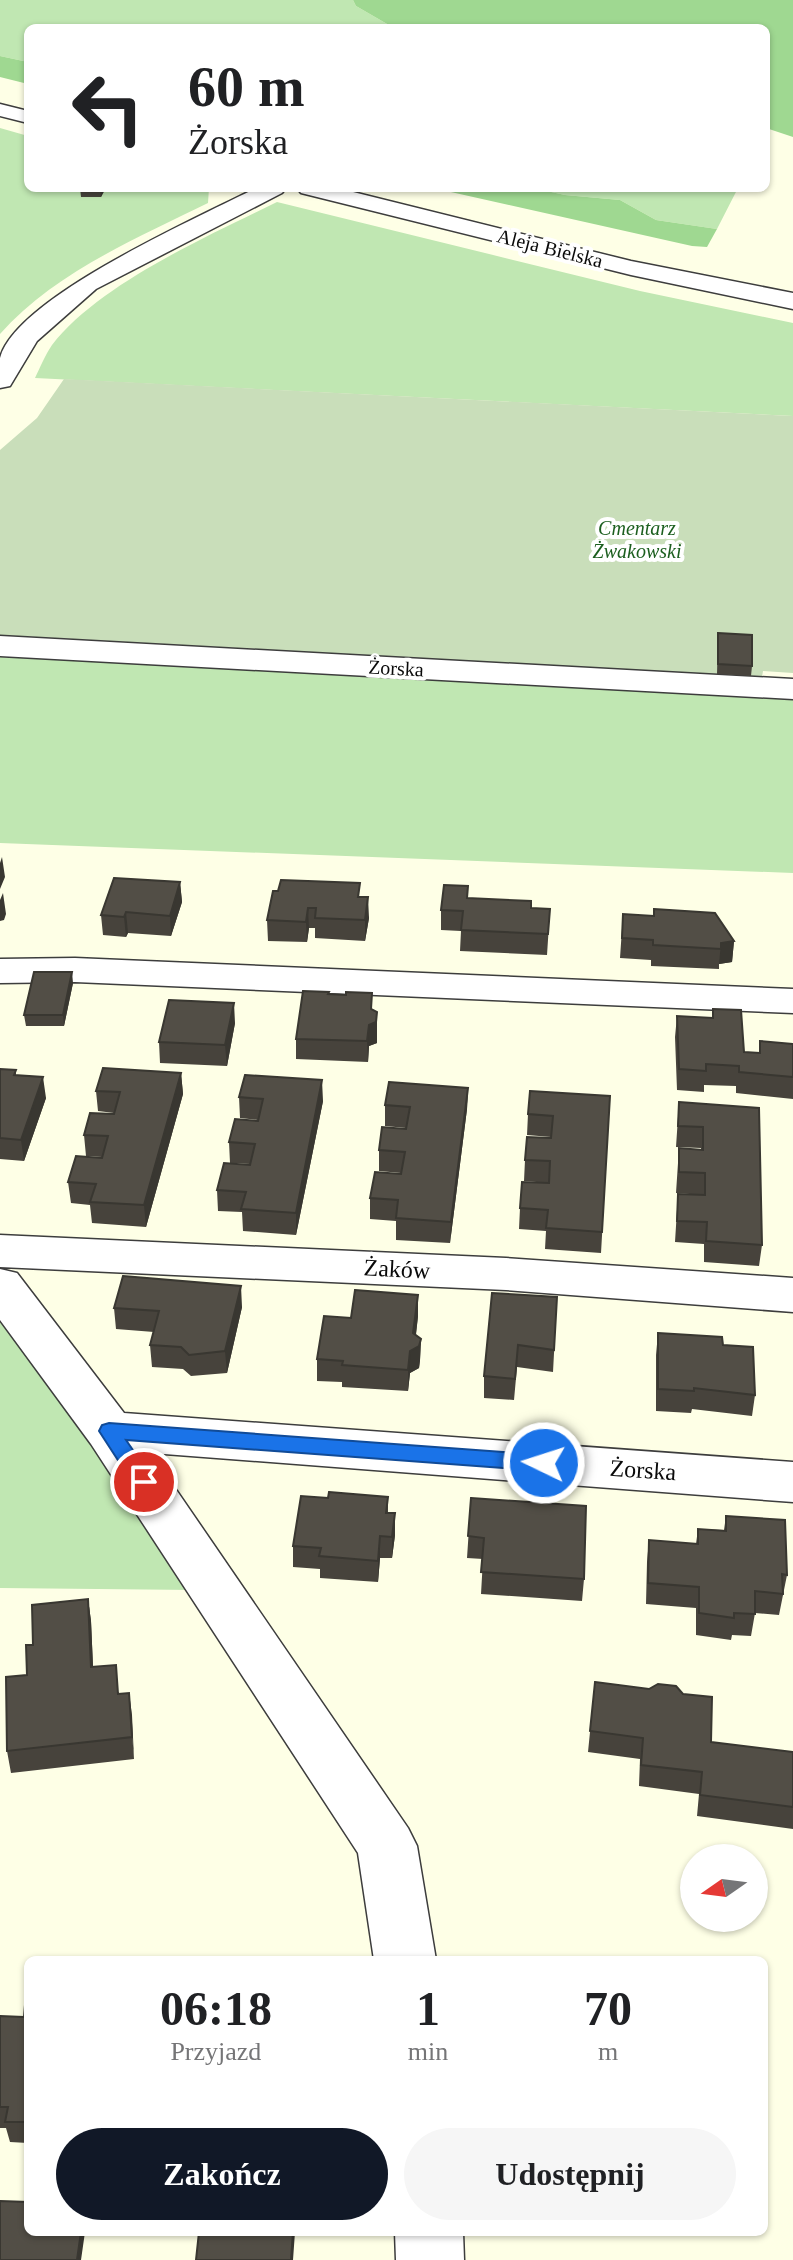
<!DOCTYPE html>
<html lang="pl">
<head>
<meta charset="utf-8">
<style>
	:root { --surface:#fff; --page:#f6f6f6; --text:#202124; --muted:#757577; --accent:#111827 }
	body { margin:0; font-family:Georgia,serif; background:var(--page); color:var(--text); height:100vh; display:flex; flex-direction:column; font-size:30px; white-space:nowrap }
	* { box-sizing:border-box; margin:0 }
	p { font-size:26px; color:var(--muted) }
	.icon { flex:none; width:44px; height:44px; fill:none; stroke:currentColor; stroke-width:2; stroke-linecap:round; stroke-linejoin:round }
	.map { position:relative; flex:1; overflow:hidden }
	.panel { position:absolute; left:24px; top:1956px; width:744px; height:280px; display:flex; flex-direction:column; background:var(--surface); border-radius:12px; box-shadow:0 2px 6px #0004 }
	.panel>* { flex:none }
	.guide { position:absolute; left:24px; top:24px; width:746px; height:168px; border-radius:12px; box-shadow:0 2px 6px #0004; background:#fff; color:var(--text); overflow:hidden }
	.needle { width:52px; rotate:256deg }
	.tools { position:absolute; left:680px; top:1844px; display:grid; gap:16px }
	.tools a { display:grid; place-items:center; width:88px; height:88px; border-radius:50%; background:var(--surface); box-shadow:0 2px 6px #0004; font-size:40px }
	.pin { position:absolute; display:grid; place-items:center; width:68px; height:68px; color:#fff; margin:-34px; border:4px solid #fff; border-radius:50%; box-shadow:0 2px 8px #0007 }
	.me { position:absolute; width:88px; margin:-44px; rotate:274deg; stroke-linejoin:round; filter:drop-shadow(0 0 6px #0008) }
	.turn { display:flex; align-items:center; gap:28px; height:168px; padding:0 32px; font-size:36px }
	.turn .icon { width:104px; height:104px; stroke-width:2.5 }
	.turn b { display:block; font-size:56px; line-height:68px }
	.eta { display:flex; justify-content:space-evenly; align-items:center; height:136px; text-align:center }
	.eta b { font-size:48px; font-weight:700; line-height:56px }
	.button { display:flex; gap:16px; margin-top:auto; padding:16px 32px }
	.button a { flex:1; height:92px; border-radius:48px; background:var(--accent); color:#fff; font-size:32px; font-weight:700; line-height:92px; text-align:center }
	.button a+a { background:var(--page); color:var(--text) }
	.map>svg:first-child { display:block }
	.green { fill:#c0e7b2 }
	.forest { fill:#9fd891 }
	.cemetery { fill:#c9deba }
	.lines { fill:none; stroke-linecap:round; stroke-linejoin:round }
	.minor-casing { stroke:#3d3d3d; stroke-width:3 }
	.tertiary-casing { stroke:#3d3d3d; stroke-width:3 }
	.minor { fill:#fff; fill-rule:evenodd }
	.tertiary { fill:#fff; fill-rule:evenodd }
	.wall { fill:#47433c }
	.shaded-wall { fill:#393731 }
	.building { fill:#524e46; stroke:#393731; stroke-width:2 }
	.route { fill:#1a73e8; stroke:#114b97; stroke-width:2 }
	.labels { text-anchor:middle; stroke-width:8; stroke-linejoin:round; paint-order:stroke }
	.far-street-label { font-size:20px; fill:#0a0a0a; stroke:#fff }
	.far-park-label { font-size:20px; font-style:italic; fill:#1c5f1f; stroke:#fff }
	.street-label { font-size:24px; fill:#0a0a0a; stroke:#fff }
</style>
</head>
<body>
<div class="map">
<svg width="793" height="2260" viewBox="0 0 793 2260">
	<rect width="100%" height="100%" fill="#feffe6"/>
	<path class="green" d="M 0,0 L 353,0 L 356,6 L 394,28 L 28,28 L 28,62 L 0,56 Z
		M 0,128 L 28,136 L 28,188 L 209,188 L 208,203 C 137,238 54,273 0,334 Z
		M 533,188 L 738,188 L 717,229 L 656,220 L 620,200 L 565,195 Z
		M 277,202 L 640,291 L 793,323 L 793,416 L 35,378 C 40,368 45,355 52,345 C 99,284 208,236 277,202 Z
		M 0,655 L 793,697 L 793,873 L 0,843 Z
		M 0,1309 L 194,1590 L 0,1588 Z"/>
	<path class="forest" d="M 353,0 L 793,0 L 793,137 L 766,128 L 766,28 L 394,28 L 356,6 Z
		M 0,56 L 28,62 L 28,84 L 0,77 Z
		M 433,188 L 533,188 L 565,195 L 620,200 L 656,220 L 717,229 L 707,247 L 692,246 Z"/>
	<path class="cemetery" d="M 64,379 L 793,416 L 793,673 L 763,671 L 762,677 L 0,635 L 0,450 L 37,418 Z"/>
	<g class="lines">
		<defs>
			<path id="minor" d="M 256,188 L 286,188 L 282,193 L 96,289 L 37,341 L 10,386 L 0,388 C 0,379 0,366 0,358 C 16,297 200,217 256,188 Z
				M 0,636 L 793,679 L 793,699 L 0,656 Z
				M 75,958 L 793,989 L 793,1013 L 75,982 L 0,983 L 0,959 Z
				M 0,1235 L 506,1258 L 793,1278 L 793,1312 L 506,1290 L 0,1267 Z
				M 0,1269 L 17,1273 L 124,1413 L 793,1462 L 793,1502 L 151,1453 L 408,1828 L 417,1846 L 436,1960 L 374,1960 L 358,1853 L 91,1444 L 0,1320 Z
				M 395,2232 L 463,2232 L 464,2260 L 396,2260 Z"/>
			<path id="tertiary" d="M 0,104 L 28,111 L 28,123 L 0,116 Z
				M 297,188 L 337,188 L 631,261 L 793,293 L 793,309 L 631,275 L 301,193 Z"/>
		</defs>
		<use href="#minor" class="minor-casing"/>
		<use href="#tertiary" class="tertiary-casing"/>
		<use href="#minor" class="minor"/>
		<use href="#tertiary" class="tertiary"/>
	</g>
	<path class="wall" d="M 80,188 L 105,188 L 105,190 L 101,197 L 81,197 Z
		M 718,633 L 752,666 L 751,676 L 717,674 Z
		M 180,882 L 182,902 L 171,936 L 128,933 L 126,937 L 103,935 L 101,915 Z
		M 273,891 L 360,897 L 369,918 L 365,941 L 315,938 L 315,928 L 309,928 L 307,942 L 268,941 L 267,920 Z
		M 468,898 L 531,908 L 550,909 L 547,955 L 460,951 L 461,931 L 441,930 L 441,910 Z
		M 654,909 L 734,941 L 732,962 L 719,964 L 719,969 L 651,966 L 651,960 L 620,958 L 623,914 L 653,916 Z
		M 73,983 L 64,1026 L 26,1026 L 24,1015 Z
		M 329,994 L 372,1009 L 377,1043 L 369,1046 L 368,1062 L 296,1059 L 296,1039 Z
		M 677,1016 L 744,1052 L 759,1053 L 760,1041 L 793,1044 L 793,1099 L 736,1093 L 736,1086 L 704,1085 L 704,1092 L 677,1090 L 675,1037 Z
		M 235,1023 L 227,1066 L 160,1063 L 159,1042 Z
		M 0,1069 L 16,1070 L 16,1075 L 46,1098 L 24,1161 L 0,1159 Z
		M 181,1073 L 183,1094 L 146,1227 L 92,1223 L 90,1205 L 71,1203 L 68,1182 L 102,1158 L 102,1157 L 86,1156 L 84,1135 L 114,1113 L 98,1111 L 96,1091 Z
		M 468,1088 L 467,1109 L 450,1243 L 396,1240 L 396,1221 L 370,1219 L 370,1198 L 401,1173 L 379,1171 L 379,1150 L 406,1128 L 385,1126 L 385,1105 Z
		M 610,1096 L 601,1253 L 545,1249 L 546,1231 L 519,1229 L 520,1208 L 549,1183 L 524,1181 L 525,1160 L 551,1137 L 527,1135 L 528,1114 Z
		M 239,1097 L 323,1101 L 296,1235 L 243,1231 L 242,1212 L 218,1211 L 217,1190 L 250,1164 L 230,1163 L 229,1142 L 258,1120 L 240,1118 Z
		M 679,1102 L 759,1108 L 762,1245 L 759,1266 L 704,1262 L 704,1244 L 675,1242 L 678,1194 L 703,1195 L 676,1193 L 679,1148 L 701,1150 L 701,1148 L 676,1147 Z
		M 418,1295 L 418,1316 L 416,1335 L 421,1339 L 420,1360 L 419,1368 L 410,1373 L 408,1391 L 342,1387 L 342,1382 L 317,1381 L 317,1359 L 351,1318 Z
		M 557,1297 L 553,1372 L 517,1367 L 514,1400 L 484,1398 L 484,1376 Z
		M 242,1307 L 227,1373 L 191,1376 L 183,1369 L 152,1367 L 150,1345 L 154,1332 L 116,1329 L 114,1308 Z
		M 658,1333 L 723,1345 L 755,1395 L 752,1416 L 692,1409 L 691,1413 L 656,1411 L 656,1355 Z
		M 388,1497 L 388,1513 L 395,1535 L 392,1558 L 380,1558 L 378,1582 L 320,1578 L 320,1569 L 293,1567 L 293,1546 L 328,1498 Z
		M 471,1498 L 584,1579 L 582,1601 L 481,1594 L 483,1559 L 467,1558 Z
		M 726,1516 L 787,1575 L 779,1615 L 755,1613 L 751,1636 L 732,1635 L 731,1640 L 696,1635 L 696,1608 L 646,1604 L 647,1562 L 649,1540 L 696,1544 L 698,1529 L 724,1530 Z
		M 88,1599 L 91,1621 L 93,1667 L 120,1694 L 129,1693 L 134,1759 L 11,1773 L 7,1751 L 27,1675 L 33,1645 Z
		M 595,1682 L 711,1742 L 793,1752 L 793,1829 L 697,1816 L 699,1794 L 639,1786 L 640,1759 L 588,1752 Z
		M 28,2005 L 28,2143 L 10,2142 L 6,2128 L 0,2128 L 0,2016 L 24,2017 Z"/>
	<path class="shaded-wall" d="M 100,188 L 105,188 L 101,197 Z
		M 2,857 L 5,877 L 0,889 L 0,863 Z
		M 180,882 L 182,902 L 171,936 L 170,916 Z
		M 3,893 L 6,914 L 4,920 L 0,921 L 0,900 Z
		M 368,897 L 369,918 L 365,941 L 365,920 Z
		M 308,908 L 309,928 L 307,942 L 306,922 Z
		M 126,912 L 128,933 L 126,937 L 124,917 Z
		M 734,941 L 732,962 L 719,964 L 721,943 Z
		M 72,972 L 73,983 L 64,1026 L 63,1015 Z
		M 372,993 L 372,1014 L 377,1012 L 377,1043 L 369,1046 L 368,1062 L 367,1041 Z
		M 234,1003 L 235,1023 L 227,1066 L 225,1045 Z
		M 181,1073 L 183,1094 L 146,1227 L 144,1205 Z
		M 43,1077 L 46,1098 L 24,1161 L 21,1140 Z
		M 322,1080 L 323,1101 L 296,1235 L 296,1213 Z
		M 468,1088 L 467,1109 L 450,1243 L 451,1222 Z
		M 241,1286 L 242,1307 L 227,1373 L 225,1351 Z
		M 418,1295 L 418,1316 L 414,1349 L 421,1339 L 420,1360 L 419,1368 L 410,1373 L 408,1391 L 408,1370 Z
		M 395,1513 L 395,1535 L 392,1558 L 392,1537 Z
		M 380,1536 L 380,1558 L 378,1582 L 378,1561 Z
		M 88,1599 L 91,1621 L 94,1689 L 91,1667 Z
		M 129,1693 L 132,1715 L 134,1759 L 132,1737 Z
		M 81,2232 L 85,2232 L 81,2260 L 77,2260 Z
		M 293,2232 L 295,2232 L 293,2260 L 291,2260 Z"/>
	<path class="building" d="M 718,633 L 752,635 L 752,666 L 718,664 Z
		M 114,878 L 180,882 L 170,916 L 126,912 L 124,917 L 101,915 Z
		M 281,880 L 360,883 L 358,897 L 368,897 L 365,920 L 315,918 L 316,908 L 308,908 L 306,922 L 267,920 L 273,891 L 278,891 Z
		M 444,885 L 468,886 L 467,898 L 531,901 L 531,908 L 550,909 L 548,934 L 461,930 L 463,911 L 441,910 Z
		M 654,909 L 715,913 L 734,941 L 721,943 L 721,949 L 653,945 L 653,940 L 622,938 L 623,914 L 654,916 Z
		M 34,972 L 72,972 L 63,1015 L 24,1015 Z
		M 303,991 L 329,992 L 328,994 L 346,995 L 346,992 L 372,993 L 371,1009 L 377,1012 L 376,1022 L 369,1025 L 367,1041 L 296,1039 Z
		M 169,1000 L 234,1003 L 225,1045 L 159,1042 Z
		M 713,1009 L 741,1010 L 744,1052 L 760,1053 L 760,1041 L 793,1044 L 793,1077 L 739,1072 L 739,1066 L 706,1064 L 706,1071 L 679,1069 L 677,1016 L 713,1018 Z
		M 103,1068 L 181,1073 L 144,1205 L 90,1202 L 96,1184 L 68,1182 L 76,1156 L 102,1158 L 108,1136 L 84,1135 L 90,1113 L 114,1114 L 120,1092 L 96,1091 Z
		M 0,1069 L 16,1070 L 14,1075 L 43,1077 L 21,1140 L 0,1138 Z
		M 245,1075 L 322,1080 L 296,1213 L 241,1209 L 246,1192 L 217,1190 L 224,1163 L 250,1165 L 255,1144 L 229,1142 L 235,1119 L 258,1121 L 263,1099 L 239,1097 Z
		M 389,1082 L 468,1088 L 451,1222 L 396,1218 L 398,1200 L 370,1198 L 375,1172 L 401,1174 L 405,1152 L 379,1150 L 382,1127 L 406,1129 L 410,1107 L 385,1105 Z
		M 530,1091 L 610,1096 L 602,1232 L 546,1228 L 548,1210 L 520,1208 L 522,1182 L 549,1183 L 550,1161 L 525,1160 L 527,1137 L 551,1138 L 553,1116 L 528,1114 Z
		M 679,1102 L 759,1108 L 762,1245 L 706,1241 L 707,1222 L 677,1221 L 678,1194 L 705,1195 L 705,1173 L 679,1172 L 679,1148 L 703,1150 L 703,1127 L 678,1126 Z
		M 123,1276 L 241,1286 L 225,1351 L 189,1355 L 181,1347 L 150,1345 L 159,1311 L 114,1308 Z
		M 355,1290 L 418,1295 L 413,1333 L 421,1339 L 419,1346 L 410,1351 L 408,1370 L 342,1365 L 343,1361 L 317,1359 L 324,1316 L 351,1318 Z
		M 492,1293 L 557,1297 L 554,1350 L 518,1345 L 515,1379 L 484,1376 Z
		M 658,1333 L 722,1337 L 723,1345 L 753,1347 L 755,1395 L 694,1388 L 694,1391 L 658,1389 Z
		M 329,1492 L 388,1497 L 386,1513 L 395,1513 L 392,1537 L 380,1536 L 378,1561 L 319,1556 L 321,1548 L 293,1546 L 301,1496 L 328,1498 Z
		M 471,1498 L 586,1506 L 584,1579 L 481,1572 L 484,1538 L 468,1536 Z
		M 726,1516 L 785,1520 L 787,1575 L 782,1574 L 783,1594 L 755,1591 L 755,1614 L 734,1613 L 734,1618 L 699,1613 L 699,1587 L 648,1583 L 649,1540 L 698,1544 L 698,1529 L 726,1531 Z
		M 88,1599 L 91,1667 L 116,1665 L 118,1694 L 129,1693 L 132,1737 L 7,1751 L 6,1677 L 27,1675 L 26,1645 L 33,1645 L 32,1605 Z
		M 595,1682 L 649,1689 L 658,1684 L 676,1686 L 683,1694 L 712,1697 L 711,1742 L 793,1752 L 793,1807 L 700,1795 L 702,1772 L 641,1765 L 643,1738 L 590,1731 Z
		M 25,2005 L 28,2005 L 28,2122 L 5,2122 L 8,2107 L 0,2107 L 0,2016 L 24,2017 Z
		M 0,2201 L 28,2202 L 28,2232 L 81,2232 L 77,2260 L 0,2260 Z
		M 199,2232 L 293,2232 L 291,2260 L 196,2260 Z"/>
	<path class="route" d="M 109,1423 L 544,1455 L 552,1457 L 555,1463 L 552,1469 L 544,1471 L 126,1440 L 155,1482 L 151,1488 L 136,1488 L 99,1431 L 102,1425 Z"/>
	<g class="labels">
		<g class="far-street-label">
			<text transform="translate(550 248) rotate(14)" y="7">Aleja Bielska</text>
			<text transform="translate(396 668) rotate(3)" y="7">Żorska</text>
		</g>
		<g class="far-park-label">
			<text x="637" y="535">Cmentarz<tspan x="637" dy="23">Żwakowski</tspan></text>
		</g>
		<g class="street-label">
			<text transform="translate(397 1269) rotate(3)" y="8">Żaków</text>
			<text transform="translate(643 1470) rotate(4)" y="8">Żorska</text>
		</g>
	</g>
</svg>
<div class="tools">
<a><svg class="needle" viewBox="-14 -14 28 28"><path d="M0-13l5 13h-10z" fill="#e53935"/><path d="M0 13l5-13h-10z" fill="#757577"/></svg></a>
</div>
<div class="pin" style="left:144px;top:1482px;background:#d93025"><svg class="icon" aria-label="arrive" viewBox="0 0 24 24"><path d="M6 21V4h12l-3 4 3 4H6"/></svg></div>
<svg class="me" style="left:544px;top:1463px" viewBox="-20 -20 40 40"><circle r="17" fill="#1a73e8" stroke="#fff" stroke-width="3"/><path d="M0-11L8 9 0 5-8 9z" fill="#fff"/></svg>
<div class="guide">
<div class="turn"><svg class="icon" aria-label="left" viewBox="0 0 24 24"><path d="M17 20v-9H6M10 6l-5 5 5 5"/></svg><div><b>60 m</b>Żorska</div></div>
</div>
<section class="panel">
<div class="eta">
<div><b>06:18</b><p>Przyjazd</p></div>
<div><b>1</b><p>min</p></div>
<div><b>70</b><p>m</p></div>
</div>
<div class="button"><a>Zakończ</a><a>Udostępnij</a></div>
</section>
</div>
</body>
</html>
